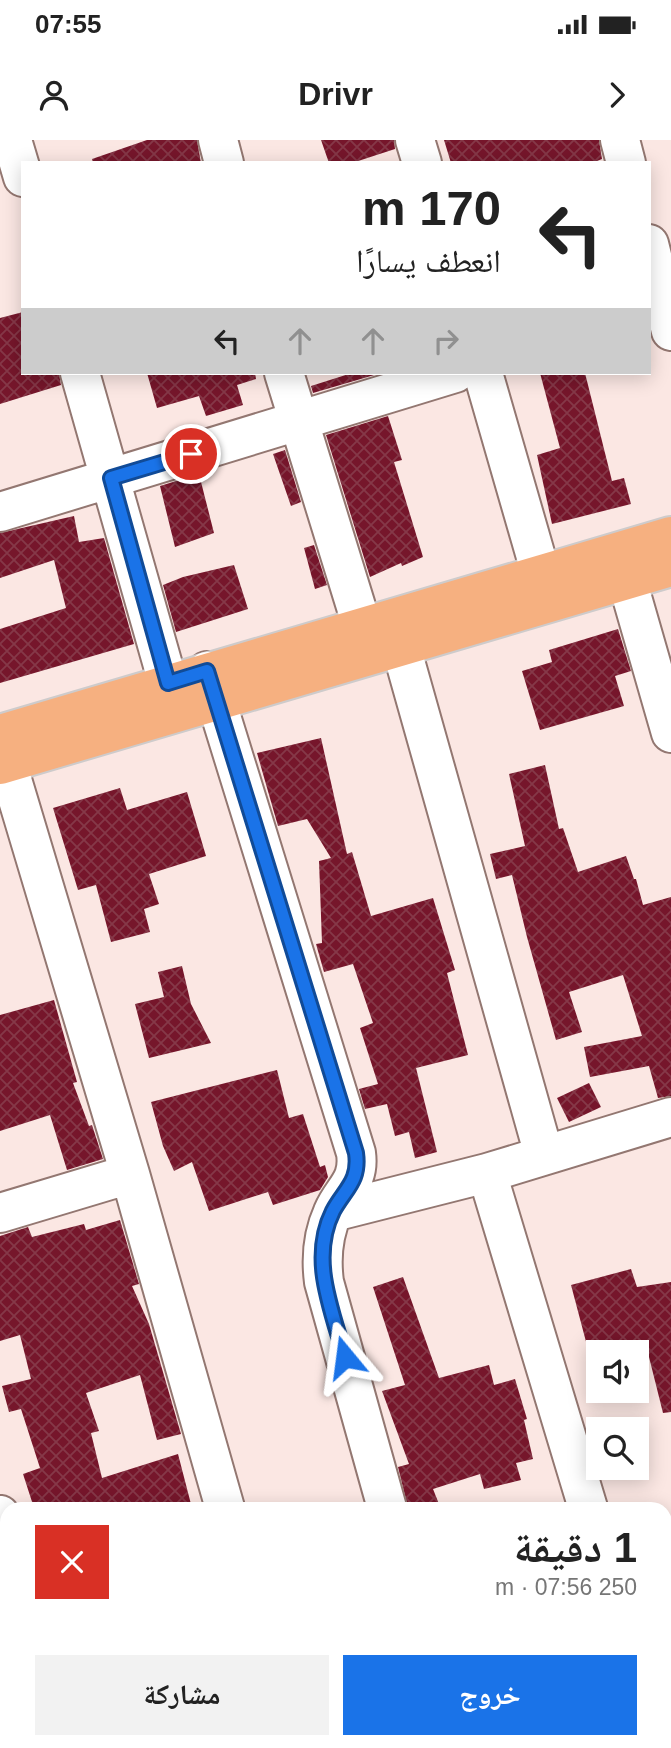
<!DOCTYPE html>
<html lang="ar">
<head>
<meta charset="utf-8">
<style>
	:root { --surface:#fff; --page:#f2f2f2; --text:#222; --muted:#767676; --accent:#1a73e8 }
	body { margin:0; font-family:Arial,"Noto Naskh Arabic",sans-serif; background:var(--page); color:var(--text); direction:rtl; height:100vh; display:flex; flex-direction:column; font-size:26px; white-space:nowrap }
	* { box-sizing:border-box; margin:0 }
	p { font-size:23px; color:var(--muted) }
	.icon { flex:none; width:38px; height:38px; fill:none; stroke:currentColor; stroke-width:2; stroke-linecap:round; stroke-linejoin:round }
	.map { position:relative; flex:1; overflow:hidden; direction:ltr }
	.sheet { position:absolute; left:0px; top:1362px; width:672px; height:247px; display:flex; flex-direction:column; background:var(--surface); border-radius:21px 21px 0 0; box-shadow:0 4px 18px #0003; direction:rtl }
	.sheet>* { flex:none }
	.guide { position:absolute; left:21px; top:21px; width:630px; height:214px; border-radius:0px; box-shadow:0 4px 18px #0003; direction:rtl; background:#fff; color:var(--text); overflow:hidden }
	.controls { position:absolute; left:586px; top:1200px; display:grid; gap:14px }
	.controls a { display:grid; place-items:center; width:63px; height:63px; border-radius:0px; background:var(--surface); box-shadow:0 4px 18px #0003; font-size:35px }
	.pin { position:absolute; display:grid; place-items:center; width:60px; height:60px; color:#fff; margin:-30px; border:4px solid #fff; border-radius:50%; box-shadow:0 2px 7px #0007 }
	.me { position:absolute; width:77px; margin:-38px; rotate:344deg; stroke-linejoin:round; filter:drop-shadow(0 0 5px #0008) }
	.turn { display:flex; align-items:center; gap:24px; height:147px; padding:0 35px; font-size:32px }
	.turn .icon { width:91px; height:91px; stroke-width:2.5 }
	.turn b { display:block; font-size:49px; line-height:60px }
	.lanes { display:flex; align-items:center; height:66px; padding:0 35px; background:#0003; justify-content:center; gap:35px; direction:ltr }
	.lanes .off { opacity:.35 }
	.round { display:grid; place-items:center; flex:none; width:74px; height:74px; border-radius:0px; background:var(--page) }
	.summary { display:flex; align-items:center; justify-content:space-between; height:119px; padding:0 35px }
	h1 { font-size:42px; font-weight:800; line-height:52px }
	.button { display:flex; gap:14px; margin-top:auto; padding:14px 35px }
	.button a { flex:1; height:80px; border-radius:0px; background:var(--accent); color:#fff; font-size:28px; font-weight:800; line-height:80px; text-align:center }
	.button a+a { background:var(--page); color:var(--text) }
	.status { display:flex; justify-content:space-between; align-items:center; height:49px; padding:0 35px; background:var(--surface); direction:ltr }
	.status svg { height:19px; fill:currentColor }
	header { display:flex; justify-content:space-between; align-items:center; height:91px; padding:0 35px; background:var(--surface); font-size:32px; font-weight:800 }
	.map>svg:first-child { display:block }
	.building { fill:url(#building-cross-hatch) }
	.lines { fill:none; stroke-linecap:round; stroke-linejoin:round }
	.minor-casing { stroke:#937771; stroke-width:42 }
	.major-casing { stroke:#cecbcb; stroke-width:42 }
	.minor { stroke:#fff; stroke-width:38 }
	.major { stroke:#f6b080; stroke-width:38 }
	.route-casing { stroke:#114b97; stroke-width:18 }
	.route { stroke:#1a73e8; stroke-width:12 }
</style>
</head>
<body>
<div class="status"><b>07:55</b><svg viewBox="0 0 49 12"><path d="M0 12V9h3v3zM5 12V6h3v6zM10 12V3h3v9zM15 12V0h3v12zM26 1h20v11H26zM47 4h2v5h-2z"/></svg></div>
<header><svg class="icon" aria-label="forward" viewBox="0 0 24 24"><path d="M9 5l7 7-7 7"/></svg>Drivr<svg class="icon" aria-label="person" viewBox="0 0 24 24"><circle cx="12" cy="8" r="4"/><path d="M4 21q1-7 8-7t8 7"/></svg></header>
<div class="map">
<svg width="671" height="1608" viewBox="0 0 671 1608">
	<defs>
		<pattern id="building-cross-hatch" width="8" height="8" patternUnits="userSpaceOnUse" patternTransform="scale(1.75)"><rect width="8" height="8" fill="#76162b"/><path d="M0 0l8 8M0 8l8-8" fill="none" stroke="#853848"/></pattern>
	</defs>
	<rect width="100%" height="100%" fill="#fbe7e3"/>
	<path class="building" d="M 147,0 L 197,0 L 201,23 L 93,23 L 92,19 Z
		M 321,0 L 394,0 L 395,9 L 352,23 L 329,23 Z
		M 444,0 L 599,0 L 602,19 L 592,23 L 451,23 Z
		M 23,172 L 23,233 L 59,233 L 61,245 L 0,264 L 0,178 Z
		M 147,233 L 255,233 L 256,239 L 237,245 L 243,265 L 206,276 L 199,256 L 157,268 Z
		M 352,233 L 381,233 L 313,253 L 311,246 Z
		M 540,233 L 585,233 L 612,341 L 624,338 L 631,364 L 552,384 L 537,315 L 560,308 Z
		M 388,276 L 402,320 L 394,322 L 423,417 L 402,426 L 401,423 L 370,437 L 326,295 Z
		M 285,310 L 301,362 L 291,366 L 273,314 Z
		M 199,334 L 214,393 L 175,407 L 160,346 Z
		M 74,376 L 79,402 L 104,398 L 134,504 L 0,543 L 0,489 L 66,468 L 54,420 L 0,438 L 0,393 Z
		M 314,405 L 327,445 L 315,449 L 304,408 Z
		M 234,425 L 248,469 L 176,492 L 163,445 L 183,437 Z
		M 618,489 L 631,531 L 615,536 L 624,566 L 540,590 L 522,531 L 552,522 L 549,510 Z
		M 321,598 L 347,714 L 352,712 L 371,776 L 433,758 L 455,830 L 447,833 L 468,915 L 416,928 L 437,1012 L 415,1018 L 409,992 L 395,996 L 387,964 L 365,969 L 359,949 L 378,944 L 360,888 L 373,883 L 353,824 L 324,832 L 316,804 L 322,803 L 319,721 L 331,718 L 307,679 L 278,686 L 257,613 Z
		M 545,625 L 559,689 L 563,688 L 578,732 L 626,716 L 634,739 L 636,739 L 643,765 L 671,757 L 671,956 L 658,958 L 649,926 L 590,937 L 584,907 L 642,896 L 623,835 L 569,852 L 582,892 L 556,900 L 527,797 L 512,735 L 496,739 L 490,714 L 525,706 L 509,634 Z
		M 120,648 L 127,670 L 187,652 L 206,716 L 149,734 L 159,764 L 144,769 L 150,792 L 111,802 L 96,745 L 78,750 L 53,668 Z
		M 182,826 L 191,864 L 211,903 L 149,918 L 135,864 L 164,857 L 158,832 Z
		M 54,860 L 77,942 L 73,943 L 89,986 L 92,985 L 103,1019 L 67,1030 L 50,975 L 0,991 L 0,875 Z
		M 277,930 L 289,978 L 303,974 L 320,1027 L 325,1025 L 328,1037 L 320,1050 L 273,1065 L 268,1052 L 209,1071 L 192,1022 L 174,1031 L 163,1006 L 151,962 Z
		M 589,943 L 601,967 L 569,982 L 557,958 Z
		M 120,1080 L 139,1144 L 132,1146 L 149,1184 L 181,1294 L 157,1300 L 140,1235 L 86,1253 L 99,1291 L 91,1293 L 102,1338 L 178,1314 L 192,1368 L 34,1368 L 23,1334 L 40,1328 L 21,1269 L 9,1272 L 2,1246 L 31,1239 L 20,1195 L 0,1201 L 0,1096 L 28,1087 L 32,1097 L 84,1084 L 86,1090 Z
		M 631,1129 L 637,1147 L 671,1142 L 671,1272 L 663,1273 L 648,1213 L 639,1215 L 636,1201 L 589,1213 L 571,1145 Z
		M 403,1137 L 439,1238 L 489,1225 L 494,1245 L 515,1239 L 527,1279 L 524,1280 L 533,1319 L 516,1323 L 521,1340 L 484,1349 L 480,1334 L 433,1349 L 439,1364 L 425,1368 L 408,1368 L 398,1327 L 409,1324 L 382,1251 L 405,1245 L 373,1147 Z"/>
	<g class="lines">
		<defs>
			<path id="minor" d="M 12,0 L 23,37
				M 218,0 L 224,23
				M 415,0 L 422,23
				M 620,0 L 626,23
				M 649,104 L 671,191
				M 80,233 L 168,543
				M 284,233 L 362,486
				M 483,233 L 549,462
				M 0,372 L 455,233
				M 627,440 L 671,593
				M 401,507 L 544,1015
				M 207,531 L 356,1013 C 360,1042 343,1049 333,1072 C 323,1094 321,1119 324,1142 L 387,1368
				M 7,623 L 130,1034 L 225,1368
				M 487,1033 L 588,1368
				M 333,1072 L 487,1033 L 671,977
				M 0,1073 L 130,1034
				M 0,1375 L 7,1399
				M 0,1491 L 7,1489
				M 459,1601 L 461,1608
				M 658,1601 L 660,1608"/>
			<path id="major" d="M 0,594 L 671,396
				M 0,625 L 671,427"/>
		</defs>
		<use href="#minor" class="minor-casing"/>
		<use href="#major" class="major-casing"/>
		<use href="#minor" class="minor"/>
		<use href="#major" class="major"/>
	</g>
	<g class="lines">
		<defs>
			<path id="route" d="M 191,314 L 111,338 L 168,543 L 207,531 L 356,1013 C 360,1041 345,1049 333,1071 C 309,1119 332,1170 345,1217"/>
		</defs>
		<use href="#route" class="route-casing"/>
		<use href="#route" class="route"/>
	</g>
</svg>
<div class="controls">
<a><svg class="icon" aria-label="sound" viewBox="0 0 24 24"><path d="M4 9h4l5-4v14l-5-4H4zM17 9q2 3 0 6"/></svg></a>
<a><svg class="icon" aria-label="search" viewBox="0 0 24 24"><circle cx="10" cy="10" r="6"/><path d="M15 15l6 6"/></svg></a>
</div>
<div class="pin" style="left:191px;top:314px;background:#d93025"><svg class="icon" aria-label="arrive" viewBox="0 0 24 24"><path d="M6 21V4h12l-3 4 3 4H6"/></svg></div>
<svg class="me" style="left:345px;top:1217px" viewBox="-20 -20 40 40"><path d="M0-17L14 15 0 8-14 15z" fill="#1a73e8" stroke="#fff" stroke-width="4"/></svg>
<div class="guide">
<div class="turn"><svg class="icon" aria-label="left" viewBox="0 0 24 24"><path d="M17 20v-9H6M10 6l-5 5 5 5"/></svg><div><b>170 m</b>انعطف يسارًا</div></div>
<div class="lanes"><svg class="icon" aria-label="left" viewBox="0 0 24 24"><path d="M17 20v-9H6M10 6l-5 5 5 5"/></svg><svg class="icon off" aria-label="ahead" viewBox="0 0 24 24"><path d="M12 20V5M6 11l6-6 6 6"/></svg><svg class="icon off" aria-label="ahead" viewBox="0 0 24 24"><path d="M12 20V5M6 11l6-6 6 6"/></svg><svg class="icon off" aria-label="right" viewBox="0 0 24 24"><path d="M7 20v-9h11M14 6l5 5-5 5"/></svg></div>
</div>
<section class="sheet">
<div class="summary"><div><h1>1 دقيقة</h1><p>250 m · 07:56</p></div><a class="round" style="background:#d93025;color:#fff"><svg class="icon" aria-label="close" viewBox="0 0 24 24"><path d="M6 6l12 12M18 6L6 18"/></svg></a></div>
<div class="button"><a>خروج</a><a>مشاركة</a></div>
</section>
</div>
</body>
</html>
